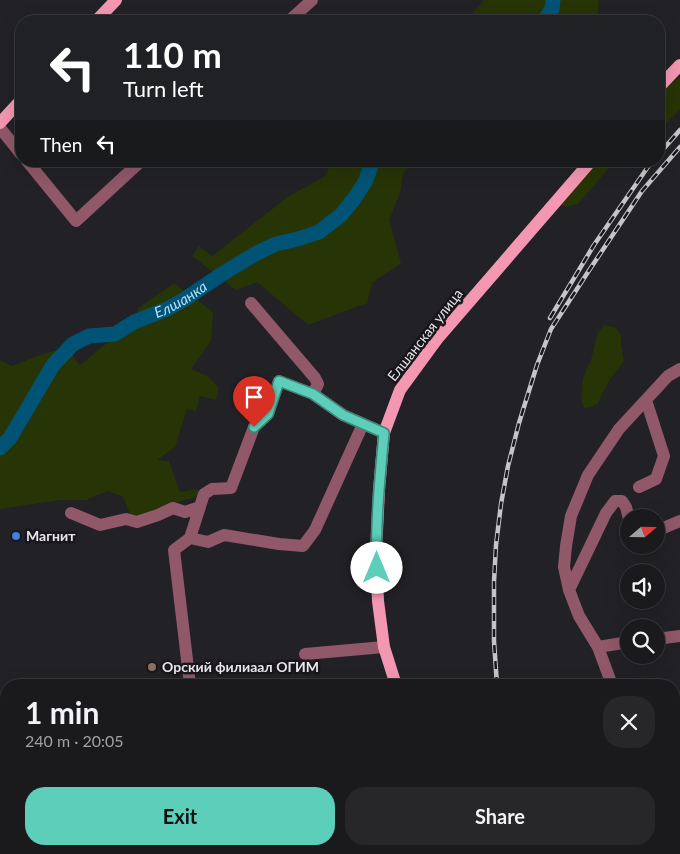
<!DOCTYPE html>
<html lang="en">
<head>
<meta charset="utf-8">
<style>
	:root { --surface:#1a191c; --page:#272629; --text:#f1f3f6; --muted:#9fa0a3; --line:#38383b; --accent:#5cceba }
	body { margin:0; font-family:Lato,sans-serif; background:var(--page); color:var(--text); height:100vh; display:flex; flex-direction:column; font-size:19px; white-space:nowrap }
	* { box-sizing:border-box; margin:0 }
	p { font-size:16px; color:var(--muted) }
	.icon { flex:none; width:28px; height:28px; fill:none; stroke:currentColor; stroke-width:2; stroke-linecap:round; stroke-linejoin:round }
	.map { position:relative; flex:1; overflow:hidden }
	.sheet { position:absolute; left:0px; top:679px; width:680px; height:176px; display:flex; flex-direction:column; background:var(--surface); border-radius:20px 20px 0 0; box-shadow:0 5px 20px #0002,0 0 0 1px var(--line) }
	.sheet>* { flex:none }
	.guide { position:absolute; left:15px; top:15px; width:650px; height:152px; border-radius:20px; box-shadow:0 5px 20px #0002,0 0 0 1px var(--line); background:#202124; color:#fff; overflow:hidden }
	.needle { width:32px; rotate:70deg }
	.buttons { position:absolute; left:620px; top:509px; display:grid; gap:10px }
	.buttons a { display:grid; place-items:center; width:45px; height:45px; border-radius:50%; background:var(--surface); box-shadow:0 5px 20px #0002,0 0 0 1px var(--line); font-size:25px }
	.pin { position:absolute; display:grid; place-items:center; width:42px; height:42px; color:#fff; margin:-51px -21px; border-radius:50% 50% 50% 0; rotate:-45deg; box-shadow:0 0 5px #0007 }
	.pin .icon { rotate:45deg }
	.me { position:absolute; width:55px; margin:-28px; rotate:0deg; stroke-linejoin:round; filter:drop-shadow(0 0 4px #0008) }
	.turn { display:flex; align-items:center; gap:18px; height:105px; padding:0 25px; font-size:22px }
	.turn .icon { width:65px; height:65px; stroke-width:2.5 }
	.turn b { display:block; font-size:35px; line-height:42px }
	.then { display:flex; align-items:center; height:48px; padding:0 25px; background:#0003; gap:10px; font-size:19px }
	.round { display:grid; place-items:center; flex:none; width:52px; height:52px; border-radius:20px; background:var(--page) }
	.summary { display:flex; align-items:center; justify-content:space-between; height:85px; padding:0 25px }
	h1 { font-size:30px; font-weight:700; line-height:38px }
	.primary-button { display:flex; gap:10px; margin-top:auto; padding:10px 25px }
	.primary-button a { flex:1; height:58px; border-radius:20px; background:var(--accent); color:#111; font-size:20px; font-weight:700; line-height:58px; text-align:center }
	.primary-button a+a { background:var(--page); color:var(--text) }
	.map>svg:first-child { display:block }
	.green { fill:#273406 }
	.lines { fill:none; stroke-linecap:round; stroke-linejoin:round }
	.river { stroke:#015375; stroke-width:15 }
	.minor { stroke:#905869; stroke-width:12 }
	.major { stroke:#f397b2; stroke-width:12 }
	.tram { stroke:#c5c4c6; stroke-width:1 }
	.rail-casing { stroke:#c5c4c6; stroke-width:4.5 }
	.rail { stroke:#19171b; stroke-width:2.5; stroke-dasharray:8; stroke-linecap:butt }
	.route-casing { stroke:#3c8679; stroke-width:12 }
	.route { stroke:#5cceba; stroke-width:9 }
	.shop-dot { fill:#3f7fe0; stroke:#19171b; stroke-width:2 }
	.education-dot { fill:#8d6e63; stroke:#19171b; stroke-width:2 }
	.labels { text-anchor:middle; stroke-width:5; stroke-linejoin:round; paint-order:stroke }
	.street-label { font-size:14px; fill:#e7e6e8; stroke:#19171b }
	.poi-label { font-size:14px; font-weight:bold; fill:#e7e6e8; stroke:#19171b; text-anchor:start }
	.water-label { font-size:15px; font-style:italic; fill:#b5dff8; stroke:#19171b }
</style>
</head>
<body>
<div class="map">
<svg width="680" height="854" viewBox="0 0 680 854">
	<rect width="100%" height="100%" fill="#222125"/>
	<path class="green" d="M 484,0 L 599,0 L 597,21 L 466,21 Z
		M 680,76 L 680,109 L 659,130 L 659,94 L 670,83 L 675,82 Z
		M 333,161 L 413,161 L 403,174 L 400,193 L 389,220 L 401,263 L 372,283 L 367,303 L 308,325 L 257,282 L 236,290 L 192,256 L 199,246 L 212,256 L 289,196 L 324,177 Z
		M 595,161 L 615,161 L 578,204 L 565,207 L 559,203 Z
		M 174,283 L 213,312 L 211,341 L 191,369 L 208,376 L 219,388 L 216,400 L 200,396 L 196,411 L 187,409 L 175,447 L 157,460 L 169,461 L 180,492 L 197,489 L 201,495 L 155,509 L 133,521 L 123,497 L 108,491 L 86,500 L 60,500 L 0,509 L 0,360 L 12,366 L 42,354 L 66,348 L 80,365 L 140,316 L 137,309 Z
		M 605,325 L 616,328 L 621,336 L 621,345 L 624,361 L 610,379 L 598,403 L 592,407 L 584,408 L 581,398 L 583,378 L 591,360 L 598,332 Z"/>
	<g class="lines">
		<g class="river">
			<path d="M 544,21 L 552,9 L 553,0"/>
			<path id="s1" d="M 0,448 L 10,438 L 53,365 L 73,344 L 89,336 L 115,334 L 134,322 L 167,309 L 185,299 L 222,274 L 257,253 L 276,244 L 298,239 L 319,232 L 341,215 L 354,199 L 365,182 L 373,161"/>
		</g>
		<path class="minor" d="M 289,21 L 312,0
			M 0,128 L 21,154
			M 27,161 L 76,221 L 141,161
			M 251,303 L 315,378 L 318,384 L 313,394
			M 639,487 L 656,479 L 664,456 L 646,400
			M 71,513 L 100,525 L 126,519 L 137,522 L 158,515 L 173,508 L 185,512 L 200,507
			M 656,531 L 680,521
			M 190,538 L 208,542 L 224,535 L 279,544 L 303,546 L 315,530 L 363,424
			M 569,590 L 606,513 L 615,501 L 622,501 L 626,507 L 629,519
			M 656,639 L 680,636
			M 598,647 L 629,642
			M 305,654 L 384,647
			M 190,685 L 174,550 L 190,538 L 204,494 L 212,489 L 231,488 L 254,427 L 268,414 L 279,381 L 313,394 L 343,415 L 384,433
			M 612,685 L 598,647 L 579,616 L 569,590 L 564,567 L 566,546 L 571,516 L 588,475 L 619,429 L 668,376 L 680,369
			M 16,849 L 16,854
			M 332,849 L 332,854"/>
		<path class="major" d="M 96,21 L 116,0
			M 659,87 L 680,65
			M 0,123 L 21,100
			M 396,685 L 384,647 L 378,601 L 376,552 L 379,490 L 384,433 L 400,390 L 438,338 L 591,161
			M 0,731 L 6,740
			M 0,760 L 6,768
			M 0,786 L 6,785
			M 674,836 L 680,835
			M 469,849 L 471,854
			M 494,849 L 496,854
			M 621,854 L 636,849"/>
		<path class="tram" d="M 0,741 L 6,749
			M 479,849 L 480,854"/>
		<defs>
			<path id="rail" d="M 659,154 L 680,130
				M 550,318 L 594,245 L 652,161
				M 497,685 L 494,641 L 494,582 L 496,545 L 501,504 L 508,466 L 519,423 L 537,365 L 551,329 L 588,272 L 642,191 L 680,147
				M 529,849 L 531,854"/>
		</defs>
		<use href="#rail" class="rail-casing"/>
		<use href="#rail" class="rail"/>
	</g>
	<g class="lines">
		<defs>
			<path id="route" d="M 254,427 L 268,414 L 279,381 L 313,394 L 343,415 L 384,433 C 380,478 375,523 377,568"/>
		</defs>
		<use href="#route" class="route-casing"/>
		<use href="#route" class="route"/>
	</g>
	<circle class="shop-dot" cx="16" cy="536" r="5"/>
	<circle class="education-dot" cx="152" cy="667" r="5"/>
	<g class="labels">
		<g class="street-label">
			<text transform="translate(425 335) rotate(-52)" y="5">Елшанская улица</text>
		</g>
		<g class="poi-label">
			<text x="26" y="541">Магнит</text>
			<text x="162" y="672">Орский филиаал ОГИМ</text>
		</g>
		<g class="water-label">
			<text dy="5" stroke="none"><textPath href="#s1" startOffset="246">Елшанка</textPath></text>
		</g>
	</g>
</svg>
<div class="buttons">
<a><svg class="needle" viewBox="-14 -14 28 28"><path d="M0-13l5 13h-10z" fill="#e53935"/><path d="M0 13l5-13h-10z" fill="#9fa0a3"/></svg></a>
<a><svg class="icon" aria-label="sound" viewBox="0 0 24 24"><path d="M4 9h4l5-4v14l-5-4H4zM17 9q2 3 0 6"/></svg></a>
<a><svg class="icon" aria-label="search" viewBox="0 0 24 24"><circle cx="10" cy="10" r="6"/><path d="M15 15l6 6"/></svg></a>
</div>
<div class="pin" style="left:254px;top:427px;background:#d93025"><svg class="icon" aria-label="arrive" viewBox="0 0 24 24"><path d="M6 21V4h12l-3 4 3 4H6"/></svg></div>
<svg class="me" style="left:377px;top:568px" viewBox="-20 -20 40 40"><circle r="19" fill="#fff"/><path d="M0-13L10 11 0 6-10 11z" fill="#5cceba"/></svg>
<div class="guide">
<div class="turn"><svg class="icon" aria-label="left" viewBox="0 0 24 24"><path d="M17 20v-9H6M10 6l-5 5 5 5"/></svg><div><b>110 m</b>Turn left</div></div>
<div class="then">Then<svg class="icon" aria-label="left" viewBox="0 0 24 24"><path d="M17 20v-9H6M10 6l-5 5 5 5"/></svg></div>
</div>
<section class="sheet">
<div class="summary"><div><h1>1 min</h1><p>240 m · 20:05</p></div><a class="round"><svg class="icon" aria-label="close" viewBox="0 0 24 24"><path d="M6 6l12 12M18 6L6 18"/></svg></a></div>
<div class="primary-button"><a>Exit</a><a>Share</a></div>
</section>
</div>
</body>
</html>
